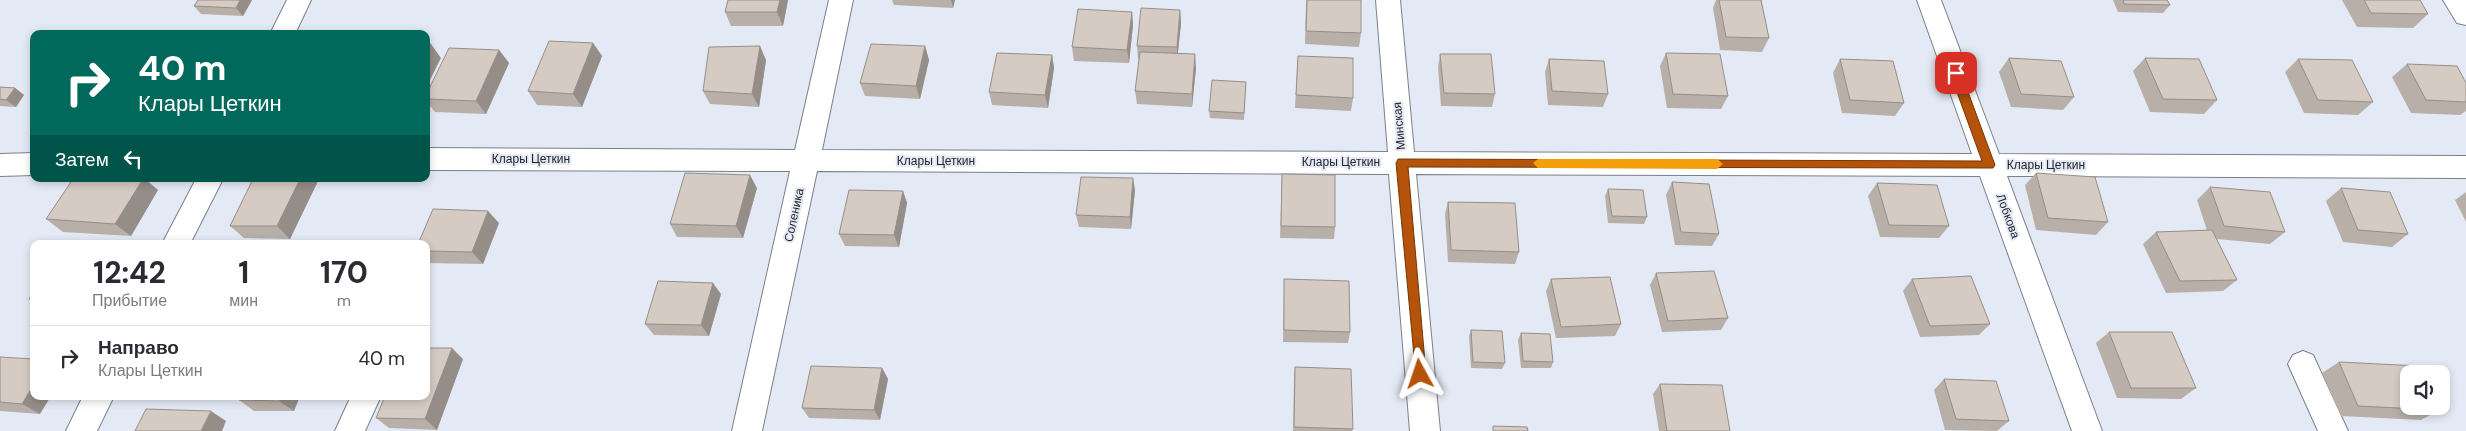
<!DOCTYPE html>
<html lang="ru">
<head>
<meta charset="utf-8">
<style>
	:root { --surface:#fff; --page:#f7f7f7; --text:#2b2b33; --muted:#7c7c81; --line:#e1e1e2 }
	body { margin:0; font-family:"DM Sans",sans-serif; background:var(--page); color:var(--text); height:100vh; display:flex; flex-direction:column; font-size:19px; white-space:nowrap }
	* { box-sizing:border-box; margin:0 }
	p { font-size:16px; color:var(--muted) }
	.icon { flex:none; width:28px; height:28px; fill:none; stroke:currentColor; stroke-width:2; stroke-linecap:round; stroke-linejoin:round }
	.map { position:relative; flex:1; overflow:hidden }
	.sheet { position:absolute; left:30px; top:240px; width:400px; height:160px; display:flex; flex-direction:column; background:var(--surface); border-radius:10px; box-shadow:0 2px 8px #0003 }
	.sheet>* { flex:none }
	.guide { position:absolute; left:30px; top:30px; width:400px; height:152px; border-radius:10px; box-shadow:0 2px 8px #0003; background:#00695c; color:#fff; overflow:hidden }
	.fabs { position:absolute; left:2400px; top:365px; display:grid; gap:10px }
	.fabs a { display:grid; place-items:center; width:50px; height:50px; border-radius:10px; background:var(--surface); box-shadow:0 2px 8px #0003; font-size:25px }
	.pin { position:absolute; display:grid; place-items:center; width:42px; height:42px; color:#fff; margin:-21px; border-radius:10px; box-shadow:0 2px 8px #0006 }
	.me { position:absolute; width:55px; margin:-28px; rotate:355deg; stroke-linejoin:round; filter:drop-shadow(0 0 4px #0008) }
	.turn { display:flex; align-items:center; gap:18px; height:105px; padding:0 25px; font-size:22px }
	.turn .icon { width:65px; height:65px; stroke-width:2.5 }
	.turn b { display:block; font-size:35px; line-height:42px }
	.then { display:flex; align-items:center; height:48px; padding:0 25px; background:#0003; gap:10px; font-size:19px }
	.eta { display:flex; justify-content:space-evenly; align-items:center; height:85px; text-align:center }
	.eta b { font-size:30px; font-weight:700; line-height:35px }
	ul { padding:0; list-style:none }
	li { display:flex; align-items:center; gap:15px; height:65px; padding:0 25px; border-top:1px solid var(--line) }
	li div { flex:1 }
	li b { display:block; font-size:19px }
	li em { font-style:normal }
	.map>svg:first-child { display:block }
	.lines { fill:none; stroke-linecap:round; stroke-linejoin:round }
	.minor-casing { stroke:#7a7f88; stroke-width:2 }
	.minor { fill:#fff; fill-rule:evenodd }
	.wall { fill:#b7afa8 }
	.shaded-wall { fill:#958e88 }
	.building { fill:#d5cbc3; stroke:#958e88 }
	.route { fill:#b45309; stroke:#753606 }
	.slow { fill:#f59e0b }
	.labels { text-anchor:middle; stroke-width:4; stroke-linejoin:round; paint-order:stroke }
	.street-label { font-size:12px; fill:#24262a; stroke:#e4eaf5 }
</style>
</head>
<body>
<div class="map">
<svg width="2466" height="431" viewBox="0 0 2466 431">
	<rect width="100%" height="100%" fill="#e4eaf5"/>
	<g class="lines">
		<defs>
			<path id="minor" d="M 287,0 L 311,0 L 295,34 L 270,34 Z
				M 829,0 L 853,0 L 822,150 L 1388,152 L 1376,0 L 1400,0 L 1414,152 L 1972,154 L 1917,0 L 1941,0 L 1999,154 L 2466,156 L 2466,178 L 2007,176 L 2102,431 L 2072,431 L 1980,176 L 1416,174 L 1440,431 L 1410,431 L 1389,174 L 817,171 L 762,431 L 732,431 L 790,171 L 426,170 L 426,148 L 795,150 Z
				M 2443,0 L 2466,0 L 2466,25 L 2457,23 Z
				M 34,153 L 34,175 L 0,176 L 0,154 Z
				M 196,179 L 223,179 L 190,244 L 162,244 Z
				M 2303,351 L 2313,355 L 2348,431 L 2318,431 L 2288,364 L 2293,355 Z
				M 83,396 L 114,396 L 97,431 L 66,431 Z
				M 351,396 L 381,396 L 365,431 L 335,431 Z"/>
		</defs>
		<use href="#minor" class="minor-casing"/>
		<use href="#minor" class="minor"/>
	</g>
	<path class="wall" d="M 252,0 L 243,16 L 201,14 L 194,6 Z
		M 728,0 L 788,0 L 783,26 L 731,26 L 725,12 Z
		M 892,0 L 955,0 L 953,8 L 894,5 Z
		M 1306,0 L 1361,33 L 1359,47 L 1305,44 Z
		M 1716,0 L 1761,0 L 1769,38 L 1762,52 L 1720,50 L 1713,8 Z
		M 2113,0 L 2167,0 L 2170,5 L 2163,13 L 2118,12 Z
		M 2342,0 L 2420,0 L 2428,14 L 2413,28 L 2357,27 Z
		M 1180,10 L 1181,23 L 1178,53 L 1196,68 L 1192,107 L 1137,104 L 1135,91 L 1139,59 L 1138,59 L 1137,46 Z
		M 1132,12 L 1133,25 L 1129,63 L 1074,61 L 1072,47 Z
		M 593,43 L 602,56 L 582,107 L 537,105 L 528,91 Z
		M 925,46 L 929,60 L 920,99 L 865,96 L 860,83 Z
		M 499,50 L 509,63 L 486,114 L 435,112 L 426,101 L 426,95 Z
		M 1666,53 L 1728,96 L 1721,109 L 1667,108 L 1660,66 Z
		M 1440,54 L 1495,94 L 1492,107 L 1441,106 L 1438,67 Z
		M 1052,55 L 1054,68 L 1048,108 L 992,105 L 989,92 Z
		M 2009,58 L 2074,97 L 2063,110 L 2011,107 L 1999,72 Z
		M 2145,58 L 2217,100 L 2204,114 L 2150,112 L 2133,71 Z
		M 1549,59 L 1608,94 L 1603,107 L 1548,105 L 1545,72 Z
		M 1840,59 L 1904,103 L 1895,116 L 1842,113 L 1833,73 Z
		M 2298,59 L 2373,102 L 2358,115 L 2304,113 L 2285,72 Z
		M 766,60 L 759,107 L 710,104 L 703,91 Z
		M 2407,64 L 2466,83 L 2466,111 L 2460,115 L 2411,113 L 2392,77 Z
		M 1297,69 L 1353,98 L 1351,111 L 1295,108 Z
		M 1246,82 L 1244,120 L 1210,118 L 1209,111 Z
		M 0,87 L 15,88 L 24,95 L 16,107 L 0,106 Z
		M 2036,173 L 2108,222 L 2096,235 L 2036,230 L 2025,185 Z
		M 1282,174 L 1335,227 L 1334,239 L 1280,238 Z
		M 73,179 L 145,179 L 158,190 L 131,236 L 63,232 L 46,219 Z
		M 319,179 L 290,239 L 244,238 L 230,226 Z
		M 1672,182 L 1719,234 L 1712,246 L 1675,245 L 1666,195 Z
		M 1877,183 L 1949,226 L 1939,238 L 1880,237 L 1868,196 Z
		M 2210,187 L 2285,232 L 2270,244 L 2217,239 L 2237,280 L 2223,291 L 2166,293 L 2143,244 L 2156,232 L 2207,230 L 2197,200 Z
		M 757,188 L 743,238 L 677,237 L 670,224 Z
		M 2341,188 L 2408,234 L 2392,247 L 2343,242 L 2326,201 Z
		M 1608,189 L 1647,217 L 1644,224 L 1608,223 L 1605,196 Z
		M 1135,190 L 1131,229 L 1079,227 L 1076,215 Z
		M 903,191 L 907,203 L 899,247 L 845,246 L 839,234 Z
		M 2466,192 L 2466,222 L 2455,200 Z
		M 1448,202 L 1519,252 L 1515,264 L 1448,262 L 1445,214 Z
		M 499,223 L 483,264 L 427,263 L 426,262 L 426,244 Z
		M 1656,273 L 1728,318 L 1721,330 L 1662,332 L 1650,285 Z
		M 1284,279 L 1350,332 L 1348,343 L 1283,342 Z
		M 1551,279 L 1621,324 L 1615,336 L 1556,338 L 1546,291 Z
		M 1912,279 L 1990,324 L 1979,335 L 1920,337 L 1903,291 Z
		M 721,294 L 709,336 L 654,335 L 645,324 Z
		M 1471,330 L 1505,363 L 1502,369 L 1471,368 L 1469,336 Z
		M 2109,332 L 2196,388 L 2181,399 L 2117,398 L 2096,343 Z
		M 1521,333 L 1553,362 L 1551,368 L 1521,368 L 1518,340 Z
		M 0,357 L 40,414 L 0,411 Z
		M 463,359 L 437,430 L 389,428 L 376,418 Z
		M 2339,362 L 2440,410 L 2421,420 L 2341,416 L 2322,373 Z
		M 1295,367 L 1353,429 L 1352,431 L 1293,431 L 1294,378 Z
		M 882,368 L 888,379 L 880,420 L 809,418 L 802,408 Z
		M 1944,379 L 2009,421 L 1997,431 L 1945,430 L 1934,390 Z
		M 1660,384 L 1730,431 L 1659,431 L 1653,394 Z
		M 241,396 L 300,396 L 294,411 L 254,411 L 239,400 Z"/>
	<path class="shaded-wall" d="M 240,0 L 252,0 L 243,16 L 236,8 Z
		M 780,0 L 788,0 L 783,26 L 777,12 Z
		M 951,0 L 955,0 L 953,8 Z
		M 1180,10 L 1181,23 L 1177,61 L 1177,47 Z
		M 1132,12 L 1133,25 L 1129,63 L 1127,50 Z
		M 593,43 L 602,56 L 582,107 L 573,94 Z
		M 431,44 L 441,58 L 426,88 L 426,53 Z
		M 760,46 L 766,60 L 759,107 L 752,94 Z
		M 925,46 L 929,60 L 920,99 L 916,86 Z
		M 499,50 L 509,63 L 486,114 L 476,101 Z
		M 1195,54 L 1196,68 L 1192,107 L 1192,94 Z
		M 1052,55 L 1054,68 L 1048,108 L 1045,95 Z
		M 15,88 L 24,95 L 16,107 L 6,100 Z
		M 750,175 L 757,188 L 743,238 L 736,226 Z
		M 1133,178 L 1135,190 L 1131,229 L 1130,217 Z
		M 143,179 L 145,179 L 158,190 L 131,236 L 115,224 Z
		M 300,179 L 319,179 L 290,239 L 277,226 Z
		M 903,191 L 907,203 L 899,247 L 894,235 Z
		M 488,211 L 499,223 L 483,264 L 472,252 Z
		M 713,283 L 721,294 L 709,336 L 701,325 Z
		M 452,348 L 463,359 L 437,430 L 425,419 Z
		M 882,368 L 888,379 L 880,420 L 874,410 Z
		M 34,384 L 34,396 L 51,396 L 40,414 L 22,404 Z
		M 281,396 L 300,396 L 294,411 L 279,401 Z
		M 211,411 L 226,421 L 222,431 L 201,431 Z"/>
	<path class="building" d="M 198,0 L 240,0 L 236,8 L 194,6 Z
		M 728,0 L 780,0 L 777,12 L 725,12 Z
		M 1307,0 L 1361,0 L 1361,33 L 1306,31 Z
		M 1719,0 L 1761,0 L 1769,38 L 1726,37 Z
		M 2123,0 L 2167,0 L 2170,5 L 2124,4 Z
		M 2364,0 L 2420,0 L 2428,14 L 2371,13 Z
		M 1141,8 L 1180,10 L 1177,47 L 1137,46 Z
		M 1078,9 L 1132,12 L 1127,50 L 1072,47 Z
		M 549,41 L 593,43 L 573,94 L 528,91 Z
		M 426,44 L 431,44 L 426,53 Z
		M 871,44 L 925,46 L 916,86 L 860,83 Z
		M 760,46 L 752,94 L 703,91 L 709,47 Z
		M 449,48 L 499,50 L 476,101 L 426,99 L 426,95 Z
		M 1140,52 L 1195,54 L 1192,94 L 1135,91 Z
		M 997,53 L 1052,55 L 1045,95 L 989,92 Z
		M 1666,53 L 1720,54 L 1728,96 L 1673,94 Z
		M 1440,54 L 1491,54 L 1495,94 L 1444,93 Z
		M 1298,56 L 1353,58 L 1353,98 L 1296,95 Z
		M 2009,58 L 2061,61 L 2074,97 L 2021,94 Z
		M 2145,58 L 2199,59 L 2217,100 L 2163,99 Z
		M 1549,59 L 1604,61 L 1608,94 L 1552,91 Z
		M 1840,59 L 1893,61 L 1904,103 L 1850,100 Z
		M 2298,59 L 2352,60 L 2373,102 L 2318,100 Z
		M 2407,64 L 2457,66 L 2466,83 L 2466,102 L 2426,100 Z
		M 1212,80 L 1246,82 L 1244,113 L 1209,111 Z
		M 0,87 L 15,88 L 6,100 L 0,99 Z
		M 685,173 L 750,175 L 736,226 L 670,224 Z
		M 2036,173 L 2095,177 L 2108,222 L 2048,218 Z
		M 1282,174 L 1335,175 L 1335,227 L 1281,226 Z
		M 1081,177 L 1133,178 L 1130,217 L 1076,215 Z
		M 73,179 L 143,179 L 115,224 L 46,219 Z
		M 253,179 L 300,179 L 277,226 L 230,226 Z
		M 1672,182 L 1709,184 L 1719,234 L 1681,232 Z
		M 1877,183 L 1937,185 L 1949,226 L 1889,225 Z
		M 2210,187 L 2270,192 L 2285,232 L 2224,226 Z
		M 2341,188 L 2390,192 L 2408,234 L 2358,230 Z
		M 1608,189 L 1643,190 L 1647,217 L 1612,216 Z
		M 849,190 L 903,191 L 894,235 L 839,234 Z
		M 1448,202 L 1515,203 L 1519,252 L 1451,250 Z
		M 433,209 L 488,211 L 472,252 L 426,251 L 426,244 L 418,244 Z
		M 2212,230 L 2237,280 L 2180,281 L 2156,232 Z
		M 1714,271 L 1728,318 L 1668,321 L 1656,273 Z
		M 1971,276 L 1990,324 L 1930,326 L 1912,279 Z
		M 1610,277 L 1621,324 L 1561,327 L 1551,279 Z
		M 1284,279 L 1349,281 L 1350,332 L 1284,330 Z
		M 658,281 L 713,283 L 701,325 L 645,324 Z
		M 34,292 L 34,300 L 29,299 Z
		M 1471,330 L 1502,331 L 1505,363 L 1473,362 Z
		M 2109,332 L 2172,332 L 2196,388 L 2131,388 Z
		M 1521,333 L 1550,334 L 1553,362 L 1523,361 Z
		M 426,348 L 452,348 L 425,419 L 376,418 L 385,396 L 426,396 Z
		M 0,357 L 34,359 L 34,384 L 22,404 L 0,402 Z
		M 2339,362 L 2419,366 L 2423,374 L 2409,374 L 2409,406 L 2438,406 L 2440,410 L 2358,406 Z
		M 811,366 L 882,368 L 874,410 L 802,408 Z
		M 1295,367 L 1351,369 L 1353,429 L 1294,427 Z
		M 1944,379 L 1996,381 L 2009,421 L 1956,419 Z
		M 1660,384 L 1722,385 L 1730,431 L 1667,431 Z
		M 241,396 L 281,396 L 279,401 L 239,400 Z
		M 146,409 L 211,411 L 201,431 L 135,431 Z
		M 1493,426 L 1527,427 L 1528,431 L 1493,431 Z"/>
	<path class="route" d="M 1956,69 L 1961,73 L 1995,165 L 1993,168 L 1408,167 L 1426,374 L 1424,377 L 1416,377 L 1396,163 L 1398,159 L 1982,161 L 1950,73 Z"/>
	<path class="slow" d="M 1538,159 L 1717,159 L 1723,164 L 1717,169 L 1538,168 L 1533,163 Z"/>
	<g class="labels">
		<g class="street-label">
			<text transform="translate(1399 126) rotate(-95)" y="4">Минская</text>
			<text x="531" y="163">Клары Цеткин</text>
			<text x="936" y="165">Клары Цеткин</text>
			<text x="1341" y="166">Клары Цеткин</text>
			<text x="2046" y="169">Клары Цеткин</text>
			<text transform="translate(794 215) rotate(-78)" y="4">Соленика</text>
			<text transform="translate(2008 216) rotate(70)" y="4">Лобкова</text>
		</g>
	</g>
</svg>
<div class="fabs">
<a><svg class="icon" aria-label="sound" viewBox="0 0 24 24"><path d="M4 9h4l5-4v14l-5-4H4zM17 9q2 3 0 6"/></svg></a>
</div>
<div class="pin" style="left:1956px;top:73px;background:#d93025"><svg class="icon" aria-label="arrive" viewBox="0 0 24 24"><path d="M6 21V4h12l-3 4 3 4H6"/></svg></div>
<svg class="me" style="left:1420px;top:374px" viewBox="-20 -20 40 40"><path d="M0-17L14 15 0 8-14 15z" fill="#b45309" stroke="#fff" stroke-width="4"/></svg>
<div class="guide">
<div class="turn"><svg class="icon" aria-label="right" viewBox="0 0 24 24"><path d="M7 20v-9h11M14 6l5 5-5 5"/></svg><div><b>40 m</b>Клары Цеткин</div></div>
<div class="then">Затем<svg class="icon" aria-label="left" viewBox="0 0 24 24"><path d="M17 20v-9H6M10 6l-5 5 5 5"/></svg></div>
</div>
<section class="sheet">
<div class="eta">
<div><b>12:42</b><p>Прибытие</p></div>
<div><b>1</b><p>мин</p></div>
<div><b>170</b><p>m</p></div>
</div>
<ul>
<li><svg class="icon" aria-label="right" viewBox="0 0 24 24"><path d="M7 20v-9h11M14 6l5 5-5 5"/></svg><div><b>Направо</b><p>Клары Цеткин</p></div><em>40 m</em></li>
</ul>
</section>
</div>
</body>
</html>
